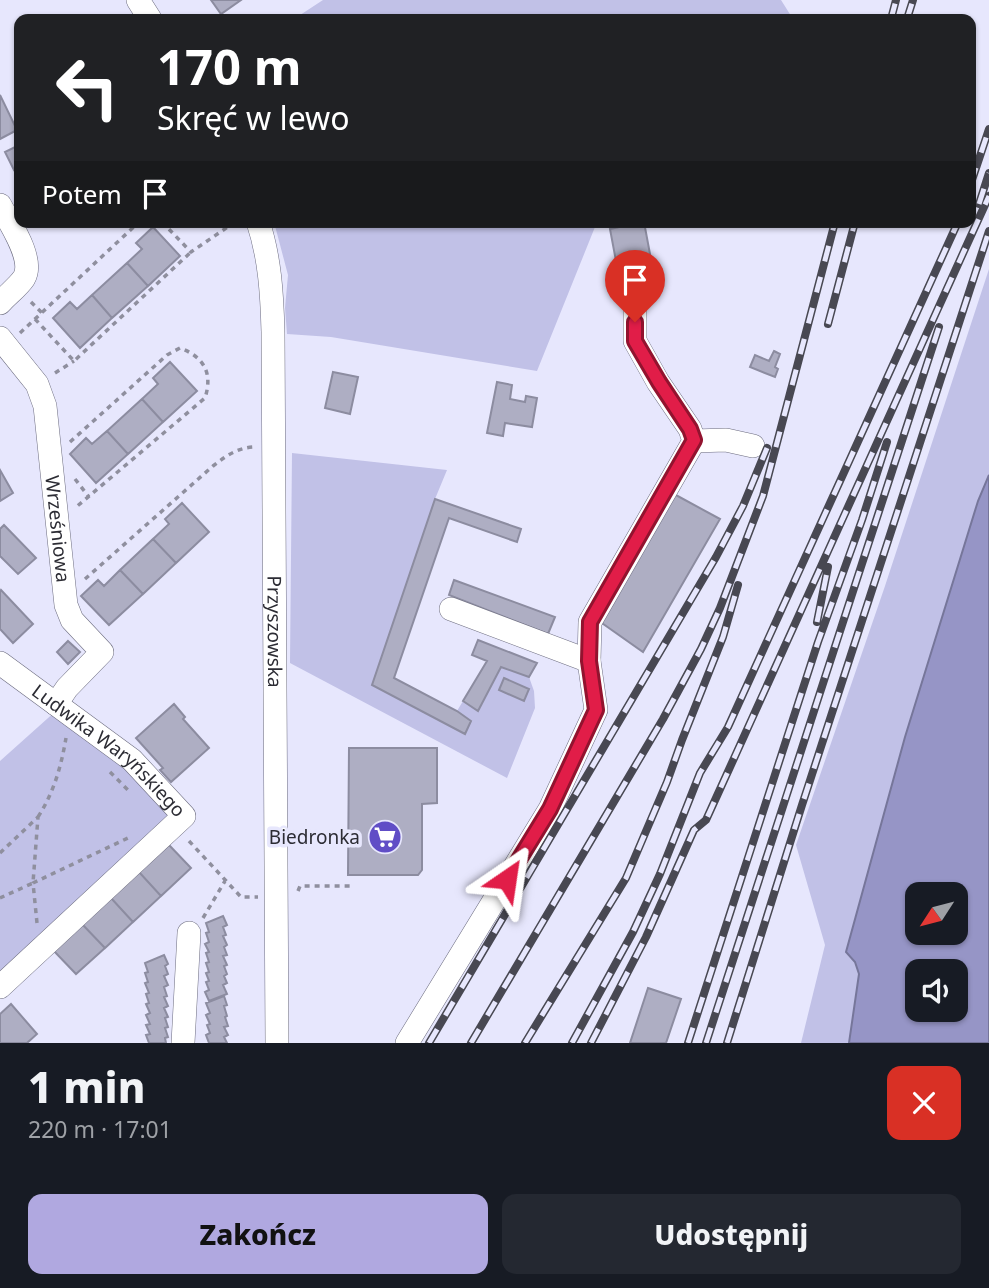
<!DOCTYPE html>
<html lang="pl">
<head>
<meta charset="utf-8">
<style>
	:root { --surface:#171b24; --page:#242831; --text:#f1f3f6; --muted:#9ea1a6; --accent:#b0a8e0 }
	body { margin:0; font-family:"Noto Sans",sans-serif; background:var(--page); color:var(--text); height:100vh; display:flex; flex-direction:column; font-size:26px; white-space:nowrap }
	* { box-sizing:border-box; margin:0 }
	p { font-size:23px; color:var(--muted) }
	.icon { flex:none; width:38px; height:38px; fill:none; stroke:currentColor; stroke-width:2; stroke-linecap:round; stroke-linejoin:round }
	.map { position:relative; height:1043px; overflow:hidden }
	.details { display:flex; flex-direction:column; background:var(--surface); flex:1 }
	.details>* { flex:none }
	.hud { position:absolute; left:14px; top:14px; width:962px; height:214px; border-radius:14px; box-shadow:0 2px 5px #0004; background:#202124; color:#fff; overflow:hidden }
	.needle { width:46px; rotate:234deg }
	.fabs { position:absolute; left:905px; top:882px; display:grid; gap:14px }
	.fabs a { display:grid; place-items:center; width:63px; height:63px; border-radius:14px; background:var(--surface); box-shadow:0 2px 5px #0004; font-size:35px }
	.pin { position:absolute; display:grid; place-items:center; width:60px; height:60px; color:#fff; margin:-72px -30px; border-radius:50% 50% 50% 0; rotate:-45deg; box-shadow:0 0 7px #0007 }
	.pin .icon { rotate:45deg }
	.me { position:absolute; width:77px; margin:-38px; rotate:32deg; stroke-linejoin:round; filter:drop-shadow(0 0 5px #0008) }
	.turn { display:flex; align-items:center; gap:24px; height:147px; padding:0 28px; font-size:32px }
	.turn .icon { width:91px; height:91px; stroke-width:2.5 }
	.turn b { display:block; font-size:49px; line-height:60px }
	.then { display:flex; align-items:center; height:66px; padding:0 28px; background:#0003; gap:14px; font-size:26px }
	.round { display:grid; place-items:center; flex:none; width:74px; height:74px; border-radius:14px; background:var(--page) }
	.headline { display:flex; align-items:center; justify-content:space-between; height:119px; padding:0 28px }
	h1 { font-size:42px; font-weight:800; line-height:52px }
	.primary-button { display:flex; gap:14px; margin-top:auto; padding:14px 28px }
	.primary-button a { flex:1; height:80px; border-radius:14px; background:var(--accent); color:#111; font-size:28px; font-weight:800; line-height:80px; text-align:center }
	.primary-button a+a { background:var(--page); color:var(--text) }
	.map>svg:first-child { display:block }
	.green { fill:#c1c1e7 }
	.water { fill:#9695c6; stroke:#76769a; stroke-width:2; fill-rule:evenodd }
	.building { fill:#aeaec3; stroke:#8c8ca0; stroke-width:2 }
	.lines { fill:none; stroke-linecap:round; stroke-linejoin:round }
	.minor-casing { stroke:#6c6c7f; stroke-width:24 }
	.path { stroke:#8f8f9e; stroke-width:3.5; stroke-dasharray:5 5; stroke-linecap:butt }
	.minor { stroke:#fff; stroke-width:23 }
	.rail-casing { stroke:#484852; stroke-width:8 }
	.rail { stroke:#e7e7fd; stroke-width:5; stroke-dasharray:16; stroke-linecap:butt }
	.route-casing { stroke:#92132f; stroke-width:18 }
	.route { stroke:#e11d48; stroke-width:12 }
	.labels { text-anchor:middle; stroke-width:7; stroke-linejoin:round; paint-order:stroke }
	.street-label { font-size:19px; fill:#2c2c34; stroke:#e7e7fd }
	.poi-label { font-size:19px; fill:#2c2c34; stroke:#e7e7fd; text-anchor:end }
</style>
</head>
<body>
<div class="map">
<svg width="989" height="1043" viewBox="0 0 989 1043">
	<rect width="100%" height="100%" fill="#e7e7fd"/>
	<path class="green" d="M 323,0 L 781,0 L 793,19 L 294,19 Z
		M 274,222 L 597,222 L 537,371 L 331,337 L 287,334 L 285,308 L 288,275 Z
		M 989,269 L 989,475 L 978,501 L 905,737 L 846,952 L 855,962 L 859,974 L 849,1043 L 801,1043 L 825,945 L 796,845 L 885,586 Z
		M 292,453 L 447,470 L 435,499 L 372,685 L 465,734 L 471,721 L 457,711 L 463,701 L 479,710 L 501,667 L 529,677 L 534,691 L 535,708 L 507,778 L 290,663 Z
		M 57,710 L 175,813 L 0,979 L 0,761 Z"/>
	<path class="water" d="M 989,475 L 989,1043 L 849,1043 L 859,974 L 855,962 L 846,952 L 905,737 L 978,501 ZM 917,894 L 956,894 L 956,933 L 917,933 ZM 917,971 L 956,971 L 956,1010 L 917,1010 Z"/>
	<path class="building" d="M 211,0 L 241,0 L 221,14 Z
		M 0,95 L 17,130 L 0,139 Z
		M 19,145 L 19,167 L 14,170 L 5,152 Z
		M 628,222 L 644,222 L 653,270 L 619,277 L 610,229 L 629,225 Z
		M 153,227 L 180,256 L 148,286 L 127,263 L 142,249 L 136,243 Z
		M 127,263 L 148,286 L 112,318 L 92,295 Z
		M 92,295 L 112,318 L 80,348 L 53,318 L 70,302 L 77,309 Z
		M 774,351 L 780,354 L 775,367 L 778,369 L 775,377 L 750,367 L 755,355 L 769,361 Z
		M 170,362 L 197,391 L 163,422 L 142,399 L 158,384 L 153,378 Z
		M 333,372 L 358,377 L 350,414 L 325,408 Z
		M 497,382 L 512,385 L 510,399 L 525,402 L 526,396 L 537,398 L 532,427 L 505,423 L 503,436 L 487,433 Z
		M 142,399 L 163,422 L 128,454 L 107,431 Z
		M 107,431 L 128,454 L 96,483 L 70,454 L 86,438 L 92,444 Z
		M 0,470 L 13,493 L 0,501 Z
		M 674,494 L 720,519 L 643,652 L 599,621 Z
		M 435,499 L 521,529 L 517,542 L 449,518 L 394,678 L 457,711 L 471,721 L 465,734 L 372,685 Z
		M 182,503 L 209,532 L 176,563 L 153,539 L 169,524 L 165,519 Z
		M 4,525 L 36,558 L 18,574 L 0,556 L 0,529 Z
		M 153,539 L 176,563 L 143,594 L 120,570 Z
		M 120,570 L 143,594 L 109,625 L 81,596 L 98,580 L 104,586 Z
		M 454,580 L 555,617 L 548,634 L 449,595 Z
		M 1,590 L 33,624 L 13,643 L 0,629 L 0,592 Z
		M 478,640 L 537,663 L 529,677 L 501,667 L 478,711 L 463,701 L 487,661 L 472,655 Z
		M 68,641 L 80,652 L 68,664 L 57,652 Z
		M 504,678 L 529,689 L 524,701 L 499,690 Z
		M 174,704 L 185,717 L 183,719 L 209,748 L 171,782 L 160,770 L 163,768 L 136,738 Z
		M 349,748 L 437,748 L 437,803 L 422,804 L 422,870 L 418,875 L 348,875 Z
		M 169,845 L 191,868 L 161,896 L 139,872 Z
		M 139,872 L 161,896 L 133,922 L 111,898 Z
		M 111,898 L 133,922 L 105,948 L 82,924 Z
		M 223,916 L 227,925 L 223,927 L 226,935 L 223,936 L 227,945 L 224,947 L 227,955 L 223,956 L 227,965 L 224,966 L 227,974 L 224,976 L 227,983 L 223,985 L 227,994 L 209,1001 L 205,992 L 209,990 L 206,982 L 209,981 L 206,973 L 209,972 L 206,963 L 209,962 L 206,953 L 209,952 L 205,944 L 209,942 L 206,933 L 209,932 L 206,923 Z
		M 82,924 L 105,948 L 76,974 L 53,950 Z
		M 164,955 L 168,964 L 165,966 L 168,974 L 164,976 L 168,985 L 164,987 L 167,996 L 164,997 L 168,1006 L 164,1008 L 168,1017 L 165,1018 L 168,1027 L 165,1028 L 168,1037 L 165,1038 L 166,1043 L 149,1043 L 146,1035 L 150,1034 L 146,1025 L 150,1024 L 146,1015 L 150,1013 L 146,1004 L 149,1003 L 146,994 L 149,993 L 145,983 L 148,982 L 145,973 L 148,972 L 145,963 Z
		M 648,988 L 681,999 L 666,1043 L 630,1043 Z
		M 224,996 L 227,1005 L 224,1006 L 227,1016 L 225,1017 L 228,1026 L 224,1027 L 228,1035 L 224,1037 L 227,1043 L 209,1043 L 206,1035 L 210,1033 L 207,1025 L 210,1024 L 206,1015 L 210,1013 L 206,1003 Z
		M 11,1004 L 37,1034 L 27,1043 L 0,1043 L 0,1014 Z"/>
	<g class="lines">
		<defs>
			<g id="minor">
				<path d="M 138,0 L 150,19"/>
				<path d="M 0,205 C 9,222 35,259 24,278 C 18,287 7,295 0,303"/>
				<path id="s1" d="M 258,222 C 270,258 272,295 273,332 L 277,1043"/>
				<path id="s2" d="M 0,338 L 37,384 L 45,406 L 66,605 L 72,620 L 102,652 L 67,688 L 56,704"/>
				<path d="M 694,441 L 726,440 L 753,446"/>
				<path d="M 451,609 L 589,661"/>
				<path id="s3" d="M 0,663 L 132,760 L 184,816 L 0,987"/>
				<path d="M 183,1043 L 189,933"/>
				<path d="M 407,1043 L 550,809 L 596,710 L 589,661 L 590,622 L 694,441 L 690,429 L 658,382 L 635,341 L 635,283"/>
			</g>
		</defs>
		<use href="#minor" class="minor-casing"/>
		<path class="path" d="M 162,222 L 191,252 L 235,222
			M 31,302 L 42,313
			M 35,319 L 74,361 L 191,252
			M 20,333 L 139,222
			M 55,373 L 74,361
			M 70,442 L 167,355 L 180,348 C 204,357 213,373 205,398 L 75,508
			M 75,479 L 89,497
			M 85,579 L 213,466 C 226,456 237,448 253,447
			M 110,772 L 129,791
			M 38,817 C 54,792 61,767 66,738
			M 189,841 L 241,897 L 258,897
			M 0,853 L 38,817 L 33,883 L 0,898
			M 298,891 L 300,886 L 353,886
			M 203,918 L 225,881
			M 37,923 L 33,883 L 128,838"/>
		<use href="#minor" class="minor"/>
		<defs>
			<path id="rail" d="M 891,19 L 896,0
				M 907,19 L 913,0
				M 971,183 L 989,129
				M 979,204 L 989,173
				M 828,324 L 855,222
				M 817,622 L 828,567
				M 429,1043 L 716,557 L 743,506 L 767,448
				M 471,1043 L 663,719 L 701,649 L 720,608 L 763,496 L 835,222
				M 525,1043 L 626,878 L 667,782 L 682,740 L 723,637 L 738,585
				M 572,1043 L 633,932 L 660,874 L 700,773 L 728,727 L 958,222
				M 591,1043 L 646,937 L 694,830 L 706,820 L 711,809 L 989,196
				M 688,1043 L 818,642 L 862,520 L 887,442
				M 706,1043 L 939,327
				M 727,1043 L 802,805 L 989,231"/>
		</defs>
		<use href="#rail" class="rail-casing"/>
		<use href="#rail" class="rail"/>
	</g>
	<g class="lines">
		<defs>
			<path id="route" d="M 507,879 L 550,809 L 596,710 L 589,661 L 590,622 L 694,440 L 690,429 L 659,382 L 635,341 L 635,322"/>
		</defs>
		<use href="#route" class="route-casing"/>
		<use href="#route" class="route"/>
	</g>
	<defs>
		<symbol id="supermarket-disc" viewBox="-11 -11 22 22"><circle r="9.5" fill="#604dc6" stroke="#e7e7fd"/><path d="M-6-5.5h2.5l.6 2H6L4.5 2H-2.5L-4.4-4H-6ZM-1.5 3.2a1.3 1.3 0 1 0 .1 0ZM3 3.2a1.3 1.3 0 1 0 .1 0Z" fill="#fff"/></symbol>
	</defs>
	<g fill-rule="evenodd">
		<use href="#supermarket-disc" x="366" y="818" width="38" height="38"/>
	</g>
	<g class="labels">
		<g class="street-label">
			<text dy="7" stroke="none"><textPath href="#s2" startOffset="206">Wrześniowa</textPath></text>
			<text dy="7" stroke="none"><textPath href="#s1" startOffset="411">Przyszowska</textPath></text>
			<text dy="7" stroke="none"><textPath href="#s3" startOffset="140">Ludwika Waryńskiego</textPath></text>
		</g>
		<g class="poi-label">
			<text x="360" y="844">Biedronka</text>
		</g>
	</g>
</svg>
<div class="fabs">
<a><svg class="needle" viewBox="-14 -14 28 28"><path d="M0-13l5 13h-10z" fill="#e53935"/><path d="M0 13l5-13h-10z" fill="#9ea1a6"/></svg></a>
<a><svg class="icon" aria-label="sound" viewBox="0 0 24 24"><path d="M4 9h4l5-4v14l-5-4H4zM17 9q2 3 0 6"/></svg></a>
</div>
<div class="pin" style="left:635px;top:322px;background:#d93025"><svg class="icon" aria-label="arrive" viewBox="0 0 24 24"><path d="M6 21V4h12l-3 4 3 4H6"/></svg></div>
<svg class="me" style="left:507px;top:879px" viewBox="-20 -20 40 40"><path d="M0-17L14 15 0 8-14 15z" fill="#e11d48" stroke="#fff" stroke-width="4"/></svg>
<div class="hud">
<div class="turn"><svg class="icon" aria-label="left" viewBox="0 0 24 24"><path d="M17 20v-9H6M10 6l-5 5 5 5"/></svg><div><b>170 m</b>Skręć w lewo</div></div>
<div class="then">Potem<svg class="icon" aria-label="arrive" viewBox="0 0 24 24"><path d="M6 21V4h12l-3 4 3 4H6"/></svg></div>
</div>
</div>
<section class="details">
<div class="headline"><div><h1>1 min</h1><p>220 m · 17:01</p></div><a class="round" style="background:#d93025;color:#fff"><svg class="icon" aria-label="close" viewBox="0 0 24 24"><path d="M6 6l12 12M18 6L6 18"/></svg></a></div>
<div class="primary-button"><a>Zakończ</a><a>Udostępnij</a></div>
</section>
</body>
</html>
